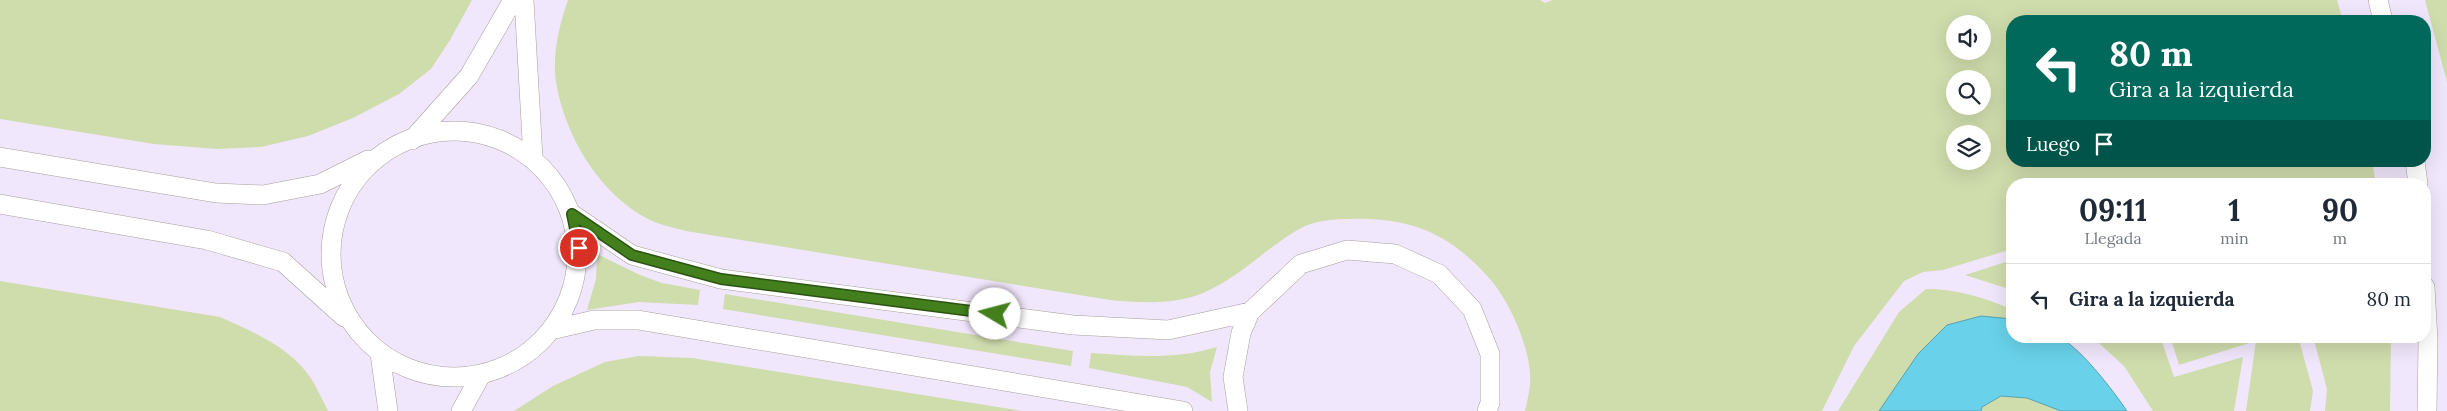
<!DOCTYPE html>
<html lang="es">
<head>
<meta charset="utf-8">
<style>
	:root { --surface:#fff; --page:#f6f6f7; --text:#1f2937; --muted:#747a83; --line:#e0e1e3 }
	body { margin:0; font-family:Lora,serif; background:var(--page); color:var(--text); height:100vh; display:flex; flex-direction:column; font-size:19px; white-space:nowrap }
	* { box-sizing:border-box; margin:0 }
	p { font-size:16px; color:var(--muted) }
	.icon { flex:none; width:28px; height:28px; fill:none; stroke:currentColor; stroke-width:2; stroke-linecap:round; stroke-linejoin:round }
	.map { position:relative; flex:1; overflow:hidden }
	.drawer { position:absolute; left:2006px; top:178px; width:425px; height:165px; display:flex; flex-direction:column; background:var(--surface); border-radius:20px; box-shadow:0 5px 20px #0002 }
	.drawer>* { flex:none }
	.hud { position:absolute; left:2006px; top:15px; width:425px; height:152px; border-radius:20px; box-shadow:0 5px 20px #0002; background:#00695c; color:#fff; overflow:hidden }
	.buttons { position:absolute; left:1946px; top:15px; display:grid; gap:10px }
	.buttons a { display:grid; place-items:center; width:45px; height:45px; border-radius:50%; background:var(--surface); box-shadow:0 5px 20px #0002; font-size:25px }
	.pin { position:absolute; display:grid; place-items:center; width:42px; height:42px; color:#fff; margin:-21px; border:2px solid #fff; border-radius:50%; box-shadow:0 1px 5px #0007 }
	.me { position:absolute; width:55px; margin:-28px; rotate:278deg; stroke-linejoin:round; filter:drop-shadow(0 0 4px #0008) }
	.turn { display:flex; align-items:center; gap:18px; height:105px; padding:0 20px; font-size:22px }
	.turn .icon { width:65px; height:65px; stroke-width:2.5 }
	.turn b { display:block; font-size:35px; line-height:42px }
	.then { display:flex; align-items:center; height:48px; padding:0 20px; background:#0003; gap:10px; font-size:19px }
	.eta { display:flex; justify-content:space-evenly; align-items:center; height:85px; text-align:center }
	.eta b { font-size:30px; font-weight:700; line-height:35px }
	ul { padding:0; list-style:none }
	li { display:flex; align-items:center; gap:15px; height:70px; padding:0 20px; border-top:1px solid var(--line) }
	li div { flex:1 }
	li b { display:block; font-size:19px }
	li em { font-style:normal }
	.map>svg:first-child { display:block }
	.education { fill:#f1e7fc; fill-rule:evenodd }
	.green { fill:#cfdcac; fill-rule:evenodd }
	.water { fill:#69d2ea; stroke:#58a0b0 }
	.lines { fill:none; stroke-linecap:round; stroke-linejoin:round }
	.lane-casing { stroke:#a79f99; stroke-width:20 }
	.lane { stroke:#fff; stroke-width:19 }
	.route-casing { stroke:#2c5313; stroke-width:12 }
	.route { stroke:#43801d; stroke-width:9 }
</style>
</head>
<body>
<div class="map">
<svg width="2447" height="411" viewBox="0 0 2447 411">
	<rect width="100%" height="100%" fill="#fdf4ee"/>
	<path class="education" d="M 0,0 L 2447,0 L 2447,411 L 0,411 ZM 2012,21 L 2425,21 L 2425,161 L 2012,161 ZM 1955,24 L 1982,24 L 1982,51 L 1955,51 ZM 1955,79 L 1982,79 L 1982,106 L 1955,106 ZM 1955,134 L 1982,134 L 1982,161 L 1955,161 ZM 2012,184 L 2425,184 L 2425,336 L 2012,336 Z"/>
	<path class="green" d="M 0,0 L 472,0 L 450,40 L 431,69 L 399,94 L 353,118 L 308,136 L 261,147 L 217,149 L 154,144 L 0,119 Z
		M 568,0 L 1540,0 L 1545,3 L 1553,0 L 2337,0 L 2343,21 L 2012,21 L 2012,161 L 2372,161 L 2376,184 L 2012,184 L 2012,249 L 1943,270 L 1923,272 L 1904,281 L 1854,346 L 1822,411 L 1525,411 C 1527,402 1529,394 1530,385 C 1533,353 1510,301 1489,278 C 1448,232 1409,217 1348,219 C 1333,219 1314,221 1301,228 C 1267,247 1239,278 1203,293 C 1173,305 1141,303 1110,300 L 686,231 C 675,228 661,225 650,220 C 600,195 565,137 556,82 C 552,56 559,25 568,0 ZM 1955,24 L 1982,24 L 1982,51 L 1955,51 ZM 1955,79 L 1982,79 L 1982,106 L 1955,106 ZM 1955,134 L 1982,134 L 1982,161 L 1955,161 Z
		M 2425,0 L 2447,0 L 2447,82 Z
		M 597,254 L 640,275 L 662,283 L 700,290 L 698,305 L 639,302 L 587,310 L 596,279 Z
		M 2012,260 L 2012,290 L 1965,275 Z
		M 0,281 L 220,317 C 253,332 292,348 312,380 C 318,390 323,401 328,411 L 0,411 Z
		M 1926,289 C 1956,289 1985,297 2012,310 L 2012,319 L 1981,316 L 1879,411 L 1838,411 L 1899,312 Z
		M 725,294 L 1073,351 L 1071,366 L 723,309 Z
		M 2091,336 L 2160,336 L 2174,377 L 2243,357 L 2234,411 L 2153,411 L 2124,366 Z
		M 2170,336 L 2298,336 L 2313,391 L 2310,411 L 2246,411 L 2256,341 L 2179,365 Z
		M 2313,336 L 2391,336 L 2390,411 L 2325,411 L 2327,389 Z
		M 1217,347 L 1210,372 L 1212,402 L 1187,387 L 1089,368 L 1091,353 C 1134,356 1175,360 1217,347 Z
		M 639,356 L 692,358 L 1022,411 L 514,411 L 553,386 L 605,362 Z
		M 2001,396 L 2027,398 L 2061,411 L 1981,411 L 1982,407 Z"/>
	<path class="water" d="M 1981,316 L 2012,319 L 2012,336 C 2026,336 2042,334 2055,336 C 2076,341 2115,393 2127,411 L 2061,411 L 2027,398 L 2001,396 L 1982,407 L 1981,411 L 1879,411 L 1918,354 L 1947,325 Z"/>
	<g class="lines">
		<defs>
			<path id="lane" d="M 524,0 L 533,158
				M 2378,0 L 2383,21
				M331 254a123 123 0 1 1 246 0a123 123 0 1 1-246 0Z
				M 412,140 L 469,76 L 513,0
				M 0,157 L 216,193 L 263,195 L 320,184 L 368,160
				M 2415,161 L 2418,184
				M 0,204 L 207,240 L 283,262 L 344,317
				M 572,214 L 632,255 L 721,279 L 1073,325 L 1168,330 L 1250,312
				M 2425,287 L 2428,340 L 2427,411
				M 551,330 L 594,320 L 638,320 L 1183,411
				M 380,354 L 388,411
				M 461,411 L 481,375
				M 1238,411 L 1233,377 L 1241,333 L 1250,312 L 1301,264 L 1347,250 L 1395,254 L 1439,274 L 1472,309 L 1490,354 L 1490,403 L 1487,411"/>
		</defs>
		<use href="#lane" class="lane-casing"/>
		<use href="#lane" class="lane"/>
	</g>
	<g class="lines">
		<defs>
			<path id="route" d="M 579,248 L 572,214 L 632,255 L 721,279 L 995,314"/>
		</defs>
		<use href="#route" class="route-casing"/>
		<use href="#route" class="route"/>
	</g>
</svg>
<div class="buttons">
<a><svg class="icon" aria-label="sound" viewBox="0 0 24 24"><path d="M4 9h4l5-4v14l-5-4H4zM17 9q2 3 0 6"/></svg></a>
<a><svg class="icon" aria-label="search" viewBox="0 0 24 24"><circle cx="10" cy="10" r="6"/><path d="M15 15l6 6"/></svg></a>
<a><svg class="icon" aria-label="layers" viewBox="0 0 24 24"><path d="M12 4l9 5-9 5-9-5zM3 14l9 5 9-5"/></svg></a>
</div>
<div class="pin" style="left:579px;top:248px;background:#d93025"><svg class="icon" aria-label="arrive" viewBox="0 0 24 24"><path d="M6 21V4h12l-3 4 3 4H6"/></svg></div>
<svg class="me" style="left:995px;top:314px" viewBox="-20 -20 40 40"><circle r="19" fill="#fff"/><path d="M0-13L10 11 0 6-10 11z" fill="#43801d"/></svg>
<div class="hud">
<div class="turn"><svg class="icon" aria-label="left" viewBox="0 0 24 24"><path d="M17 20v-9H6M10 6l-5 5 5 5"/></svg><div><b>80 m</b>Gira a la izquierda</div></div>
<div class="then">Luego<svg class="icon" aria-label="arrive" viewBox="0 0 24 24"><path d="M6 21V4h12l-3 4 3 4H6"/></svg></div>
</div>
<section class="drawer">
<div class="eta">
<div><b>09:11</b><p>Llegada</p></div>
<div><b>1</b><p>min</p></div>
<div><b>90</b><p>m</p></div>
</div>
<ul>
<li><svg class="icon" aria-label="left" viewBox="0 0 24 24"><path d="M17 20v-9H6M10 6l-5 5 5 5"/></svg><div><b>Gira a la izquierda</b></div><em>80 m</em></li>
</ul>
</section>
</div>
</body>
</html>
